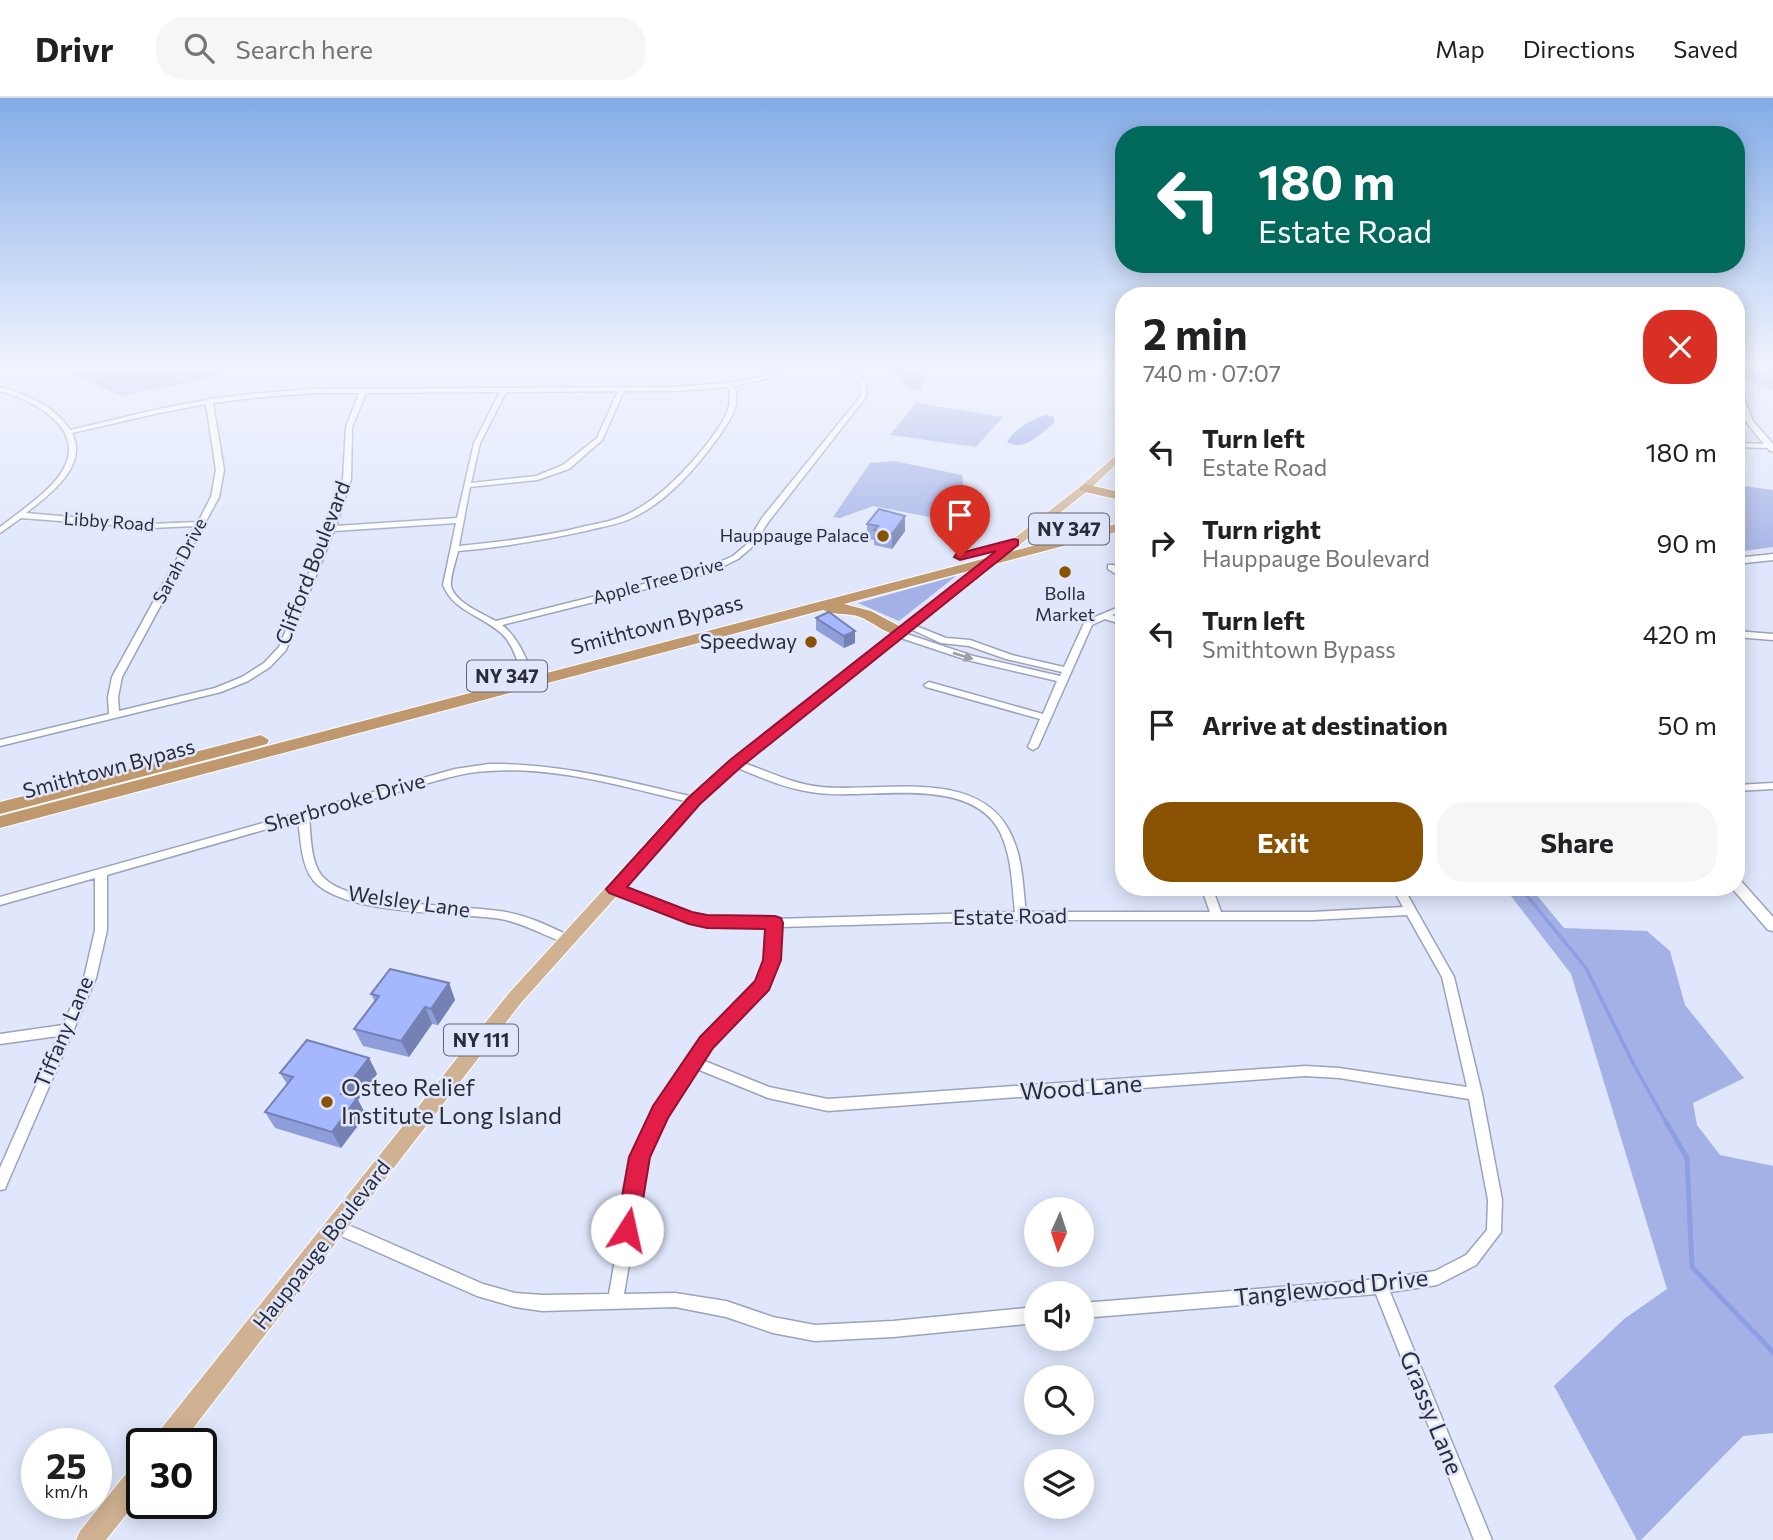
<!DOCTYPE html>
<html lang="en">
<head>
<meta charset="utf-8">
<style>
	:root { --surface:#fff; --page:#f6f6f6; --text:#202124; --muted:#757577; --line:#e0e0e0; --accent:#895202 }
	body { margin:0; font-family:Commissioner,sans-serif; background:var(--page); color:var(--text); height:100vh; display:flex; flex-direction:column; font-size:26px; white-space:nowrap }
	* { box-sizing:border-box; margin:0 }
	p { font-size:23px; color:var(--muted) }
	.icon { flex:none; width:38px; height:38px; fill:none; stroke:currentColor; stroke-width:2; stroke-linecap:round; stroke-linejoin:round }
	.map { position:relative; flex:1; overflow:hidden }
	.sheet { position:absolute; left:1115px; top:189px; width:630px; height:609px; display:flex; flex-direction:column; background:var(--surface); border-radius:28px; box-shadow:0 4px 18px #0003 }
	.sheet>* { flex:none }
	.banner { position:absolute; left:1115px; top:28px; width:630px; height:147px; border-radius:28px; box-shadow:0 4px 18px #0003; background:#00695c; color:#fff; overflow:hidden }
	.needle { width:46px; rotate:183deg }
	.controls { position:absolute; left:1024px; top:1099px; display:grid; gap:14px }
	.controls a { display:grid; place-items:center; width:70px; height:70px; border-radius:50%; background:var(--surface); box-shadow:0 4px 18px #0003; font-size:35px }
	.speed { position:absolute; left:21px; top:1330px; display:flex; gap:14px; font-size:35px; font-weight:700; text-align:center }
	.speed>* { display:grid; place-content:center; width:91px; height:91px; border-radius:50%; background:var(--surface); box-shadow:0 4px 18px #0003; line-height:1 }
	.speed small { font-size:18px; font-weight:400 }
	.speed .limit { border:4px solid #111; border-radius:10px; background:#fff; color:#111 }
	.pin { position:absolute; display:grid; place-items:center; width:60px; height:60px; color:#fff; margin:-72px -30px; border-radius:50% 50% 50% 0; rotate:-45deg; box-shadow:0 0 7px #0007 }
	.pin .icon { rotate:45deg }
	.me { position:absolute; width:77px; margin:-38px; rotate:10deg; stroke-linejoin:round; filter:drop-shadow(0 0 5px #0008) }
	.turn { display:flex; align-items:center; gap:24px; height:147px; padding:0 28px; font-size:32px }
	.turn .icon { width:91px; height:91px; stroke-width:2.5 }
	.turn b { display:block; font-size:49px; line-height:60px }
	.round { display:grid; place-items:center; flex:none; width:74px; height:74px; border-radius:28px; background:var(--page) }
	.head { display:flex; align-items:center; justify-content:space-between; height:119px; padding:0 28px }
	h1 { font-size:42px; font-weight:700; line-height:52px }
	.button { display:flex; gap:14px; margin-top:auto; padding:14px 28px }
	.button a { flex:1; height:80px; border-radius:28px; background:var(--accent); color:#fff; font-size:28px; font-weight:700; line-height:80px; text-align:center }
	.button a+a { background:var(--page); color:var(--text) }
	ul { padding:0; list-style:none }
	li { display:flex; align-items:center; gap:21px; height:91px; padding:0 28px }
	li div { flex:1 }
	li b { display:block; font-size:26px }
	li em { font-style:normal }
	header { display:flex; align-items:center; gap:42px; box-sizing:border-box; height:98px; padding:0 35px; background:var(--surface); border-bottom:2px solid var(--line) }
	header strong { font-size:33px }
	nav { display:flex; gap:38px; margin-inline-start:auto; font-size:24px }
	.search { width:490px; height:63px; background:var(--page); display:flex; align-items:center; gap:18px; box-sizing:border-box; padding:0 24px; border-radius:28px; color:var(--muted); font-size:26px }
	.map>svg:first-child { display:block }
	.green { fill:#a3b1e6 }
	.water { fill:#8d9fe4 }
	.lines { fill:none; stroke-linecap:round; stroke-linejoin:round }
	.stream-far1 { stroke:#8d9fe4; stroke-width:3.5 }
	.stream { stroke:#8d9fe4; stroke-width:5 }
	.minor-casing { stroke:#9ba3bc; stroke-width:3 }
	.tertiary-casing { stroke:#9ba3bc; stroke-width:3 }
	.primary-casing { stroke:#fff; stroke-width:2 }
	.trunk-casing { stroke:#fff; stroke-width:2 }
	.minor { fill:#fff; fill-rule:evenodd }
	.tertiary { fill:#fff; fill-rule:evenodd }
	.primary { fill:#d0b292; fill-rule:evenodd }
	.trunk { fill:#c0986e; fill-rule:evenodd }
	.wall { fill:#8e9edb }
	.shaded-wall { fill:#7481b2 }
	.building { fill:#a5b8ff; stroke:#7481b2; stroke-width:2 }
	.oneway { fill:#9fa0a5 }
	.route { fill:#e11d48; stroke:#92132f; stroke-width:2 }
	.poi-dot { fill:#895202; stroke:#e0e7fc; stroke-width:2.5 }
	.labels { text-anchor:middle; stroke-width:5; stroke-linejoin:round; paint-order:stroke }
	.far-street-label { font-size:18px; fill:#2a2d38; stroke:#e0e7fc }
	.far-poi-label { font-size:18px; fill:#2a2d38; stroke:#e0e7fc; text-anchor:end }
	.shield { fill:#e0e7fc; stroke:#616573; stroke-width:2 }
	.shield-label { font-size:19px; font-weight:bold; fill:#2a2d38 }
	.street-label { font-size:21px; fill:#2a2d38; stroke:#e0e7fc }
	.poi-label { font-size:21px; fill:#2a2d38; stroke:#e0e7fc; text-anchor:end }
	.near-poi-label { font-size:24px; fill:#2a2d38; stroke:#e0e7fc; text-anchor:start }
	.near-street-label { font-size:24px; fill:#2a2d38; stroke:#e0e7fc }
</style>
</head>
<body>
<header>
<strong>Drivr</strong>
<div class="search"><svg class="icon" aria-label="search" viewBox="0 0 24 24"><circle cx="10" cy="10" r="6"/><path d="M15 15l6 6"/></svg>Search here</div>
<nav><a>Map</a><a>Directions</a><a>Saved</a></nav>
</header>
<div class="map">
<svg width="1773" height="1442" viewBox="0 0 1773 1442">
	<rect width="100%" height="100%" fill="#e0e7fc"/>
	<path class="green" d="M 93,268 L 226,270 L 217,279 L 121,298 L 72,277 Z
		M 888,268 L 928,268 L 921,292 L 909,291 Z
		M 1738,268 L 1773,268 L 1773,293 L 1763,290 L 1736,273 Z
		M 916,305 L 1003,319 L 976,349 L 890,337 Z
		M 894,363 L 962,377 L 964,391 L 948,409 L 985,424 L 986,430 L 873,408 L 840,420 L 833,419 L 870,365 Z
		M 1736,387 L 1773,392 L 1773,449 L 1736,454 Z
		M 956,478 L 899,523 L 858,505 Z
		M 1504,789 L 1530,789 L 1564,830 L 1647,833 L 1670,853 L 1685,907 L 1744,980 L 1693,1005 L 1697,1027 L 1720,1057 L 1773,1068 L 1773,1335 L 1743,1338 L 1641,1442 L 1637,1442 L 1554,1288 L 1624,1221 L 1667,1191 L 1571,876 Z"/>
	<path class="water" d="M 117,272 L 175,277 C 165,286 112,284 100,277 L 108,273 Z
		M 1047,317 L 1054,319 L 1054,325 C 1040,336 1025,354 1007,344 C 1013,332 1033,320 1047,317 Z"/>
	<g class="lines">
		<path class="stream-far1" d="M 1520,789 L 1586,870 L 1633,965 L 1667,1026"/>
		<path class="stream" d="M 1666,1024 L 1687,1060 L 1692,1169 L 1773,1254"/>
		<defs>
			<path id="minor" d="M 779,268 L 786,268 L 777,278 L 734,288 C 742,308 728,325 717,341 C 696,370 668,402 636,418 C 622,426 605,428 590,432 C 546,442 502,449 458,453 C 456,463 450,478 451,488 C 454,504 483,516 496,523 L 704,471 L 733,458 L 746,447 L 762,420 L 861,298 L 860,285 L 852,277 L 832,268 C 846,268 857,274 866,284 L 866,299 L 769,423 L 751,450 L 738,461 L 710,475 L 502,527 C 517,539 524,555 531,573 L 529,575 L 523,575 C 516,562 513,546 502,536 C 482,517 454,514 443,487 L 456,425 L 334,433 L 286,552 L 270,569 L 248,583 L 221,594 L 0,648 L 0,642 L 109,616 L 108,599 L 112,579 L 195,428 L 151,430 L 21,420 L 0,435 L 0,429 C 18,415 54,391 64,370 C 86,329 32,302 0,293 L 0,289 C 26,296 55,308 70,332 L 159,311 L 206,302 L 209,300 L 212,301 L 251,296 L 313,291 L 675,289 L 730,285 L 766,278 L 773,276 ZM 728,289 C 735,309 721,327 710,342 C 689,369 663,398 632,414 C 617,422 601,425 586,428 C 544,439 501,444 459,448 L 470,389 L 537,382 L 569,371 L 602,342 L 624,293 L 675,293 ZM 618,293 L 597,340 L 563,367 L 536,378 L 471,385 L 480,345 L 506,294 ZM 500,294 L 474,345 L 457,420 L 336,428 L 351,381 L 352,329 L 366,295 ZM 313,295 L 359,295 L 346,329 L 343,381 L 327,431 L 279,549 L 264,565 L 242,579 L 215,590 L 119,613 L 118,599 L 122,579 L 219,399 L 224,372 L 213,305 L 251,300 ZM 206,306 L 216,372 L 211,399 L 198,424 L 151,426 L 26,415 C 49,397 89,368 72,335 L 159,315 Z
				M 1736,345 L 1769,346 L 1772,348 L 1769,350 L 1736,349 Z
				M 1108,467 L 1114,467 L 1124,475 L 1124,481 L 1108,471 Z
				M 1124,507 L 1124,512 L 1112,517 L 1124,522 L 1124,527 L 1105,521 L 1092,527 L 1038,649 L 1033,652 L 1028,649 L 1040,621 L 926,589 L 924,587 L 929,584 L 1043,616 L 1057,583 L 967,562 L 895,538 L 894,536 L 898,533 L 973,558 L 1060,578 L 1062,574 L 1006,561 L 969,548 L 941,545 L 904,528 L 905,526 L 911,526 L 946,540 L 970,542 L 1012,557 L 1064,569 L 1085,523 Z
				M 1736,533 L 1773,536 L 1773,542 L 1736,539 Z
				M 735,662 C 764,671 791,686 821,689 C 885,695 988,666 1015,746 C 1023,767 1023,791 1026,814 L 1210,814 L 1201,789 L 1212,789 L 1221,814 L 1312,814 L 1403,809 L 1392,789 L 1403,789 L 1454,879 L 1482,996 L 1502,1102 L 1501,1134 L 1476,1167 L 1437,1187 L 1390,1194 L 1492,1442 L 1474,1442 L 1376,1196 L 1082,1220 L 1082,1205 L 1380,1181 L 1435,1173 L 1466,1157 L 1487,1132 L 1488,1102 L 1469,1001 L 1339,980 L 1305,978 L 828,1013 L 768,1000 L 697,971 L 666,1019 L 647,1059 L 624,1196 L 675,1195 L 726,1203 L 773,1219 L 815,1227 L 893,1223 L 1036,1209 L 1036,1225 L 893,1239 L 815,1243 L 773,1235 L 726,1219 L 675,1209 L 542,1213 L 515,1209 L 477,1198 L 332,1134 L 330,1129 L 332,1124 L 337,1122 L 483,1186 L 515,1195 L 542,1197 L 609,1196 L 633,1059 L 656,1011 L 702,941 L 758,885 L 766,862 L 768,829 L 707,827 L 689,824 L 611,794 L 609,791 L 611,788 L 619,788 L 690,816 L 707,819 L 774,821 L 1015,814 C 1012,788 1012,760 1001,736 C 972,675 871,702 818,695 C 788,692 759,679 731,667 L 730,665 ZM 1407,817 L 1442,879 L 1467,989 L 1339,970 L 1305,968 L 828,1001 L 769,989 L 702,962 L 710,949 L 767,890 L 778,862 L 780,829 L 1021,822 L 1312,822 Z
				M 489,666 C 560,665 625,683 694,699 L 699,702 L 694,705 C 627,690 558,668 489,673 C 462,674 437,683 411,690 C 377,700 343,709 309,719 C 311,737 310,768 325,781 C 354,808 458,807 499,813 C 524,816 547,827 570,838 L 572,841 L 570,844 L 566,845 C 544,838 524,825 501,821 C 455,814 353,817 318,787 C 301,773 301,743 298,722 L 107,777 L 107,832 L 96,880 L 7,1086 L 5,1091 L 0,1092 L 0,1070 L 58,938 L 0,946 L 0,936 L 63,927 L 84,880 L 95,832 L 95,780 L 0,807 L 0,799 L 455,671 Z
				M 1773,685 L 1773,691 L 1736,693 L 1736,687 Z"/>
			<path id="tertiary" d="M 1736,289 L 1740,291 L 1753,323 L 1773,346 L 1773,353 L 1770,353 C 1753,333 1736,316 1736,289 Z
				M 1773,456 L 1773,462 L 1736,466 L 1736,460 Z
				M 1736,781 L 1741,783 L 1773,819 L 1773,833 L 1768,832 L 1731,789 L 1736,789 Z"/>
			<path id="primary" d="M 1124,350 L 1124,359 L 1089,392 L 740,668 L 699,706 L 521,905 L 181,1346 L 153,1346 L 156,1337 L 509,895 L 689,698 L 730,662 L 1081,388 Z
				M 142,1363 L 142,1397 L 106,1442 L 76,1442 L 80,1433 L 133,1367 Z"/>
			<path id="trunk" d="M 1085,386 L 1124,395 L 1124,403 L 1081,393 L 1079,390 Z
				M 1124,424 L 1124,432 L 844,506 L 871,513 L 905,531 L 907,534 L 905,537 C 890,540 873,524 860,519 C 848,514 832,518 823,512 L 0,730 L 0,718 Z
				M 261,637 L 269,642 L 267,646 L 0,716 L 0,704 Z"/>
		</defs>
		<use href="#minor" class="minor-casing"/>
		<use href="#tertiary" class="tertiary-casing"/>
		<use href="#primary" class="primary-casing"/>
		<use href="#trunk" class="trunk-casing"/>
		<use href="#minor" class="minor"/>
		<use href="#tertiary" class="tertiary"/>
		<use href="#primary" class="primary"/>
		<use href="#trunk" class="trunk"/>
	</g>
	<path class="wall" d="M 867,426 L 905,433 L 892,451 L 874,447 L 874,442 L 867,441 Z
		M 816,520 L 855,545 L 844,550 L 816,532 Z
		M 449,885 L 455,902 L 438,927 L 432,926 L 409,959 L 363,948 L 354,931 L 375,904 L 371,896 Z
		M 369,960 L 377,976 L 358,1002 L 366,1017 L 341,1050 L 275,1030 L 265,1014 L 287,986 L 280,975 Z"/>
	<path class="shaded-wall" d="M 905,418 L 905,433 L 892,451 L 892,436 Z
		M 855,533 L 855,545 L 844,550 L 844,538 Z
		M 449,885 L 455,902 L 438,927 L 431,911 Z
		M 425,909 L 432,926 L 409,959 L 401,943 Z
		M 369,960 L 377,976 L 358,1002 L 366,1017 L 341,1050 L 332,1034 L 341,996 Z"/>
	<path class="building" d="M 879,411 L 905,418 L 892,436 L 874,432 L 878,428 L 867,426 Z
		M 829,514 L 855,533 L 844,538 L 816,520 Z
		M 390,871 L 449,885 L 431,911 L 425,909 L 401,943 L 354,931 L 379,898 L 371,896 Z
		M 307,942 L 369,960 L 341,996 L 357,1000 L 332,1034 L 265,1014 L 293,979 L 280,975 Z"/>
	<defs><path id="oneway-solid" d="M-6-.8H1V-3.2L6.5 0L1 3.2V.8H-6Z" transform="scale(1.75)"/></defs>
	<use class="oneway" href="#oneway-solid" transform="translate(963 558) rotate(17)"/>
	<linearGradient id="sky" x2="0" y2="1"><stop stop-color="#83ace6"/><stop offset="0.57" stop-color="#f1f4fe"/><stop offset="1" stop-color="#f1f4fe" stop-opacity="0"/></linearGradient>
	<rect width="1773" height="470" fill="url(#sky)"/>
	<path class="route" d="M 1014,441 L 1018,442 L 1018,447 L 741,669 L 700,706 L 627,789 L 692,814 L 707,817 L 775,818 L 781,820 L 783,825 L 781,862 L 769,892 L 713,950 L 668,1020 L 650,1059 L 638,1132 L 635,1139 L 627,1142 L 619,1139 L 616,1132 L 629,1059 L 653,1008 L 700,939 L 755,883 L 763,862 L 765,831 L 707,830 L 689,826 L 609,795 L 606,791 L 689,699 L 730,662 L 996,453 L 960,462 L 954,459 L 956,456 Z"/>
	<g class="poi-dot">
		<circle cx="883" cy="438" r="7"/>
		<circle cx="1065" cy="474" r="7"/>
		<circle cx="811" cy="544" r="7"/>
		<circle cx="327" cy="1004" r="7"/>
	</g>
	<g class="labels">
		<g class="far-street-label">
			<text transform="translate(109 424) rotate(4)" y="6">Libby Road</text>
			<text transform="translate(180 463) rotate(-62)" y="6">Sarah Drive</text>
			<text transform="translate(658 483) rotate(-15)" y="6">Apple Tree Drive</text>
		</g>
		<g class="far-poi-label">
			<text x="869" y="444">Hauppauge Palace</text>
			<text x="1065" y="502" text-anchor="middle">Bolla<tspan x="1065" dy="21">Market</tspan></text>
		</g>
		<g class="shield">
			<rect x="1029" y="415.5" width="80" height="31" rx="5"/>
			<rect x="467" y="562.5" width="80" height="31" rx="5"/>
			<rect x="444" y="926.5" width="74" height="31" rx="5"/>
		</g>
		<g class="shield-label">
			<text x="1069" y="438">NY 347</text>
			<text x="507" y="585">NY 347</text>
			<text x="481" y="949">NY 111</text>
		</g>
		<g class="street-label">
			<text transform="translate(313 465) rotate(-69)" y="7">Clifford Boulevard</text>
			<text transform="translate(657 527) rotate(-15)" y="7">Smithtown Bypass</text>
			<text transform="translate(109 671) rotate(-15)" y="7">Smithtown Bypass</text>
			<text transform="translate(345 705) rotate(-16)" y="7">Sherbrooke Drive</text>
			<text transform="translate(409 804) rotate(8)" y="7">Welsley Lane</text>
			<text transform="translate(1010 819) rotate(-1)" y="7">Estate Road</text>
			<text transform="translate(64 934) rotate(-67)" y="7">Tiffany Lane</text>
			<text transform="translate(322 1147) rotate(-52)" y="7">Hauppauge Boulevard</text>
		</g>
		<g class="poi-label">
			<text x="797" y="551">Speedway</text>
		</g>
		<g class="near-poi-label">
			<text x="341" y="998">Osteo Relief<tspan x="341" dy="28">Institute Long Island</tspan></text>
		</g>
		<g class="near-street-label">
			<text transform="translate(1081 990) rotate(-4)" y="8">Wood Lane</text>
			<text transform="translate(1331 1190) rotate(-6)" y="8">Tanglewood Drive</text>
			<text transform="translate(1431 1315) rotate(68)" y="8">Grassy Lane</text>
		</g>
	</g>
</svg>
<div class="controls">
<a><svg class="needle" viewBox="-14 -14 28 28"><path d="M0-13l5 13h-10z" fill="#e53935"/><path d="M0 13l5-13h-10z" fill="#757577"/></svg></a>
<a><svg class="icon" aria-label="sound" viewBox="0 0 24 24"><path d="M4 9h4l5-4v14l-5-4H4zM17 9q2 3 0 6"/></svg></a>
<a><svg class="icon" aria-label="search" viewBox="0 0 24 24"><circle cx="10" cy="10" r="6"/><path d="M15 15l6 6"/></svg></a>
<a><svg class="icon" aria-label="layers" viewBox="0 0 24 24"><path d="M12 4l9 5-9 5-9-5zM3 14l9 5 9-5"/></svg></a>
</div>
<div class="speed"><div>25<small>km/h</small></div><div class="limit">30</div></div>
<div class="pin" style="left:960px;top:459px;background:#d93025"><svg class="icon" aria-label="arrive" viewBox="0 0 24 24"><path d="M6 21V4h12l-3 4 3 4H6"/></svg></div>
<svg class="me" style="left:627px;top:1132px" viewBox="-20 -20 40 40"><circle r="19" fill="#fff"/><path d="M0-13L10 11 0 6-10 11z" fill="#e11d48"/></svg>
<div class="banner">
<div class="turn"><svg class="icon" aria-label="left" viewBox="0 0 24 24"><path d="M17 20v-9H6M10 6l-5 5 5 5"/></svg><div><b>180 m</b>Estate Road</div></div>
</div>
<section class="sheet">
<div class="head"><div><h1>2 min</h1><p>740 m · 07:07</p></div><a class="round" style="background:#d93025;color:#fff"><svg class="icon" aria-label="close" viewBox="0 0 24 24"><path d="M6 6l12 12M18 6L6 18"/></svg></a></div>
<ul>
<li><svg class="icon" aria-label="left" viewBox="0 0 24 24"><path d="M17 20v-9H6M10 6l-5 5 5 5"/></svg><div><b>Turn left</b><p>Estate Road</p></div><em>180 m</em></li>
<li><svg class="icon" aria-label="right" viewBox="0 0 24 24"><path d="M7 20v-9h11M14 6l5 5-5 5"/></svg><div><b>Turn right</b><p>Hauppauge Boulevard</p></div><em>90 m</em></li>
<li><svg class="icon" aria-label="left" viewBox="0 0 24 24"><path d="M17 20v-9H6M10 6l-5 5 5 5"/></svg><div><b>Turn left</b><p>Smithtown Bypass</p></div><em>420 m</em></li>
<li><svg class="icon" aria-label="arrive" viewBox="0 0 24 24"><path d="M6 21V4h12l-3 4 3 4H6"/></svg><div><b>Arrive at destination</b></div><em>50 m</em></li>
</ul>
<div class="button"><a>Exit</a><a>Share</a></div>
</section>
</div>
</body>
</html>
